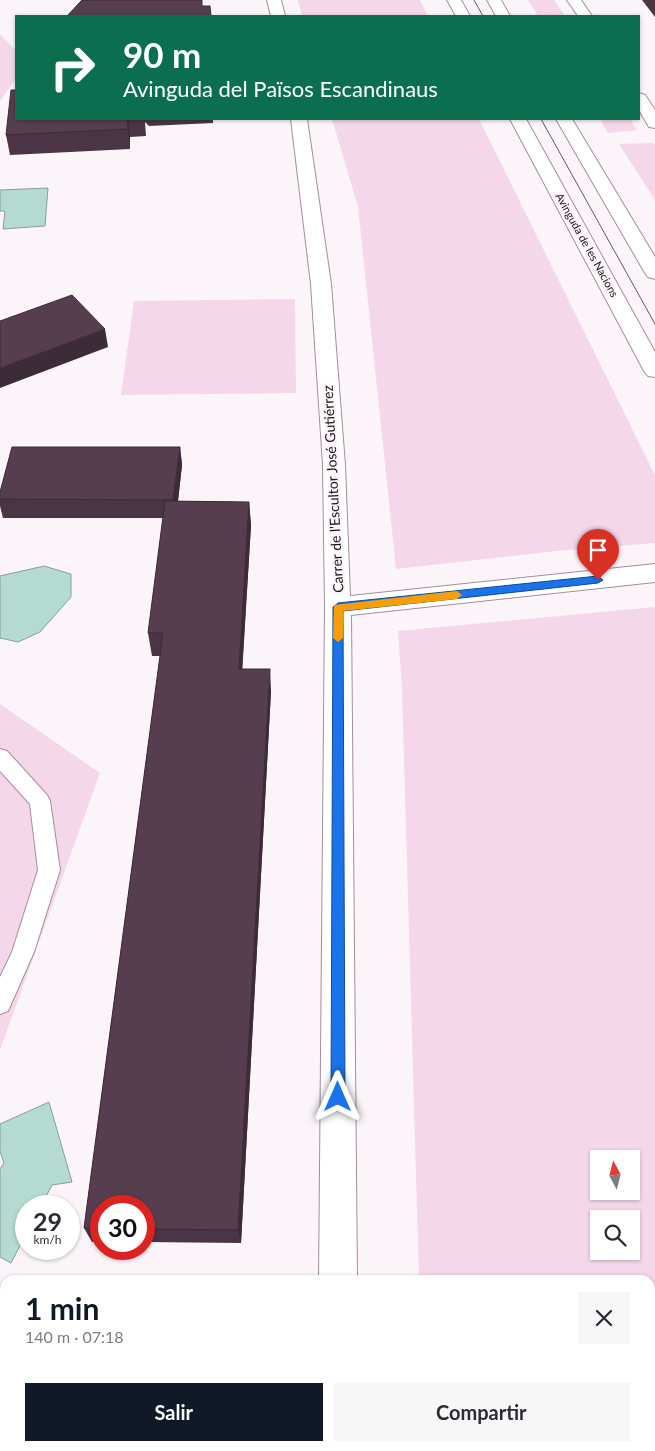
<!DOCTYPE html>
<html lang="es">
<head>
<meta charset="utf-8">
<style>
	:root { --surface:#fff; --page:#f7f7f7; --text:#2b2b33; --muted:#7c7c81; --accent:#111827 }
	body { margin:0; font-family:Lato,sans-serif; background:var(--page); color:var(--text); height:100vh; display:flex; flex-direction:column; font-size:19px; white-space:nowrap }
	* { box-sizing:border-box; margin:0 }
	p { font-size:16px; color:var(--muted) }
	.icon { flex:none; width:28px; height:28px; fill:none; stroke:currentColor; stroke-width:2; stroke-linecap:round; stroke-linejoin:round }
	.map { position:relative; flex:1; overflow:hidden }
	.drawer { position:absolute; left:0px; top:1275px; width:655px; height:176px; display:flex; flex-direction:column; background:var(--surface); border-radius:15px 15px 0 0; box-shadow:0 1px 4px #0004 }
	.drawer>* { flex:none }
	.banner { position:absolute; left:15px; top:15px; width:625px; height:105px; border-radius:0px; box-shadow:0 1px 4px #0004; background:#0b6e4f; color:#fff; overflow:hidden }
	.needle { width:32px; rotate:353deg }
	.buttons { position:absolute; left:590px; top:1150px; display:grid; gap:10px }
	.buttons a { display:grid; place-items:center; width:50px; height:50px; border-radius:0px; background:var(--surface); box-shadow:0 1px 4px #0004; font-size:25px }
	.speed { position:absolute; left:15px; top:1195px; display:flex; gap:10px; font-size:25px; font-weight:700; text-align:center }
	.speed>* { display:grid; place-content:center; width:65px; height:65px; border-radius:50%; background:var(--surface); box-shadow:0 1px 4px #0004; line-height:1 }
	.speed small { font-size:12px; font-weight:400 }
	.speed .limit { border:8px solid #d22; background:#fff; color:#111 }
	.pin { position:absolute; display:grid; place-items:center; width:42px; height:42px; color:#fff; margin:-51px -21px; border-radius:50% 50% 50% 0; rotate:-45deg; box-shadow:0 0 5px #0007 }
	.pin .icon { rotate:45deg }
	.me { position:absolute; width:55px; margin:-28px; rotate:0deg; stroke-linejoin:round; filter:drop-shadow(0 0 4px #0008) }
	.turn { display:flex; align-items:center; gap:18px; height:105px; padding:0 25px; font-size:22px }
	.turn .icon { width:65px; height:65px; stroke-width:2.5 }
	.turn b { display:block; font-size:35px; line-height:42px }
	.round { display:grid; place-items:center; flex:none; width:52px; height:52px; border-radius:0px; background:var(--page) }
	.head { display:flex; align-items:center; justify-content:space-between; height:85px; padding:0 25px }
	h1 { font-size:30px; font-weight:700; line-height:38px; color:var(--accent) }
	.cta { display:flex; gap:10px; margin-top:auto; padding:10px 25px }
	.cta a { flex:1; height:58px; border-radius:0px; background:var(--accent); color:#fff; font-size:20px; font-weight:700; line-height:58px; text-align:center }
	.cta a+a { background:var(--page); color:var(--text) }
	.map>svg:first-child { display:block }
	.green { fill:#f4d8ea; fill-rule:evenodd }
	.water { fill:#b5dbd1; stroke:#879f9a }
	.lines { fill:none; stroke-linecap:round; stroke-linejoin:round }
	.service-casing { stroke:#a78b9d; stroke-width:2 }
	.minor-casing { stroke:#a78b9d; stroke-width:2 }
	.secondary-casing { stroke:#a78b9d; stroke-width:2 }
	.service { fill:#fff; fill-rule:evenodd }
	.minor { fill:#fff; fill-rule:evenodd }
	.secondary { fill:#fff; fill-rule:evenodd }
	.tram { stroke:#60575e; stroke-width:1 }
	.wall { fill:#4b3544 }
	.shaded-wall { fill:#3d2b37 }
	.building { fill:#573e4f; stroke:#3d2b37 }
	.route { fill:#1a73e8; stroke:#114b97 }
	.slow { fill:#f59e0b }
	.labels { text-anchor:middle; stroke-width:5; stroke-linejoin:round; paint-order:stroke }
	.far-street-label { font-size:11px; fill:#1c1219; stroke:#fbf5f9 }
	.street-label { font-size:14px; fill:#1c1219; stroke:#fbf5f9 }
</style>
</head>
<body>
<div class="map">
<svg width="655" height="1451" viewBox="0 0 655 1451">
	<rect width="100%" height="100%" fill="#fbf5f9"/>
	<path class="green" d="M 298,0 L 420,0 L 428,16 L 302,16 Z
		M 528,0 L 554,0 L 565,16 L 538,16 Z
		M 0,34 L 16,51 L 16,79 L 0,101 Z
		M 332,119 L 479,119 L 655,475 L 655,543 L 556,551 L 396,569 L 358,207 Z
		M 600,119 L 630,119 L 637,130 L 608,133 Z
		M 653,143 L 655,145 L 655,200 L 619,144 Z
		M 295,299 L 296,393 L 121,395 L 134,301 Z
		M 655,607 L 655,1451 L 423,1451 L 423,1446 L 650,1446 L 650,1280 L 419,1280 L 402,690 L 398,631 ZM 599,1159 L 631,1159 L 631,1191 L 599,1191 ZM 599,1219 L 631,1219 L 631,1251 L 599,1251 Z
		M 0,704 L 100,773 L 0,1050 Z
		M 104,1446 L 264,1446 L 264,1451 L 103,1451 Z"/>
	<path class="water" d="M 48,188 L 45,226 L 3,229 L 5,211 L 0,211 L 0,190 Z
		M 44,566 L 71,574 L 71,597 L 40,632 L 18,642 L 0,638 L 0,576 Z
		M 49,1102 L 72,1182 L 52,1185 L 41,1206 L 26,1206 L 26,1234 L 11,1263 L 0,1257 L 0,1169 L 4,1163 L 0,1151 L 0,1124 Z"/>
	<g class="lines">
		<defs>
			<path id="service" d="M 0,749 L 7,751 L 47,795 L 50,801 L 60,870 L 34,952 L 8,1011 L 0,1014 L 0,977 L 12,952 L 38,870 L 30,804 L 0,771 Z"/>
			<path id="minor" d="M 267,0 L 281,0 L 285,16 L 271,16 Z
				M 567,0 L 581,0 L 592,16 L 578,16 Z
				M 639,93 L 645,95 L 655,110 L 655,128 L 649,127 L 639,110 Z
				M 291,119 L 307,119 L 331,284 L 345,465 L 350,596 L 655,564 L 655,582 L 351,615 L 357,1280 L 319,1280 L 325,607 L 323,465 L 311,284 Z
				M 318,1446 L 358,1446 L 358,1451 L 318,1451 Z"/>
			<path id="secondary" d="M 447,0 L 461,0 L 470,16 L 456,16 Z
				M 487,0 L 501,0 L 510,16 L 496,16 Z
				M 510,119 L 526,119 L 655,352 L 655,377 L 648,376 L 644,371 Z
				M 556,119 L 572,119 L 655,257 L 655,279 L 648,277 L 645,273 Z"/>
		</defs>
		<use href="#service" class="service-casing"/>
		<use href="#minor" class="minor-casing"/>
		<use href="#secondary" class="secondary-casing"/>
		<use href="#service" class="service"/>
		<use href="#minor" class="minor"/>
		<use href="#secondary" class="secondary"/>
		<path class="tram" d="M 474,0 L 483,16
			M 541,119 L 655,324"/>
	</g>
	<path class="wall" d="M 642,0 L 655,0 L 655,17 Z
		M 16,119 L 213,119 L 213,123 L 149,126 L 145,122 L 146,136 L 130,137 L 130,149 L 10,155 L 6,135 Z
		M 180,447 L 182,465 L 178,501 L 249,502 L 251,525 L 242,669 L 271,691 L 241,1243 L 144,1242 L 144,1206 L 101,1206 L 101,1242 L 92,1242 L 84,1228 L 160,656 L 152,656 L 148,633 L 163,518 L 3,518 L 0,506 L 0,492 Z"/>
	<path class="shaded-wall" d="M 128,119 L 130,137 L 130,149 L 128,129 Z
		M 105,329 L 108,347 L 0,388 L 0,368 Z
		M 180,447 L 182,465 L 176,518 L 173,500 Z
		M 249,502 L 251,525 L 241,691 L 239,669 Z
		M 270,669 L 271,691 L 241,1243 L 238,1230 Z
		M 52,1446 L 62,1446 L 61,1451 L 52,1451 Z"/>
	<path class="building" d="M 82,0 L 202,0 L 202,6 L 210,6 L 211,16 L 67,16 Z
		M 11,90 L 16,90 L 16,119 L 127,119 L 128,129 L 6,135 Z
		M 72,295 L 105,329 L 0,368 L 0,321 Z
		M 12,447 L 180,447 L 173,500 L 0,499 L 0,492 Z
		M 165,501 L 249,502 L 239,669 L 270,669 L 238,1230 L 144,1229 L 144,1206 L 101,1206 L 101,1228 L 84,1228 L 163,633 L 148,633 Z
		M 0,1326 L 5,1326 L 5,1446 L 52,1446 L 52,1451 L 0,1451 Z"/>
	<path class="route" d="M 598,576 L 603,580 L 598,583 L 343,611 L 345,1097 L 343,1102 L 338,1104 L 333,1102 L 331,1097 L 333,607 L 338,603 Z"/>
	<path class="slow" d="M 457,591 L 462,595 L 457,599 L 343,611 L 343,638 L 338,642 L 333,638 L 334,605 Z"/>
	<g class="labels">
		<g class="far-street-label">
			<text transform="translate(587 245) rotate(61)" y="4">Avinguda de les Nacions</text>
		</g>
		<g class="street-label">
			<text transform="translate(333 489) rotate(-93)" y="5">Carrer de l'Escultor José Gutiérrez</text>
		</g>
	</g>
</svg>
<div class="buttons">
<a><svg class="needle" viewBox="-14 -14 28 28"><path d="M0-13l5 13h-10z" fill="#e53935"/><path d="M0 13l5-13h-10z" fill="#7c7c81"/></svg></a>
<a><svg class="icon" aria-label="search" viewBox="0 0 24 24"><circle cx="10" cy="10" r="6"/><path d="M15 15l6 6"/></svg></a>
</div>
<div class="speed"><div>29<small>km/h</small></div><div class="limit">30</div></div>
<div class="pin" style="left:598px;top:580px;background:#d93025"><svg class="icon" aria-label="arrive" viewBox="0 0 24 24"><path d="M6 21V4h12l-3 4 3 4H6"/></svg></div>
<svg class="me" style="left:338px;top:1097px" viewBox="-20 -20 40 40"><path d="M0-17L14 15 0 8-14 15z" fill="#1a73e8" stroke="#fff" stroke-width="4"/></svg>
<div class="banner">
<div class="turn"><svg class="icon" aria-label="right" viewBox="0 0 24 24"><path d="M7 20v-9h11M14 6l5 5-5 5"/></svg><div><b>90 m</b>Avinguda del Països Escandinaus</div></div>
</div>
<section class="drawer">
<div class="head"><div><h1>1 min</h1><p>140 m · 07:18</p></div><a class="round"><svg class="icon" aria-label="close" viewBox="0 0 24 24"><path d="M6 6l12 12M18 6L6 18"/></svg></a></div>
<div class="cta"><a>Salir</a><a>Compartir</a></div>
</section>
</div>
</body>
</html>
